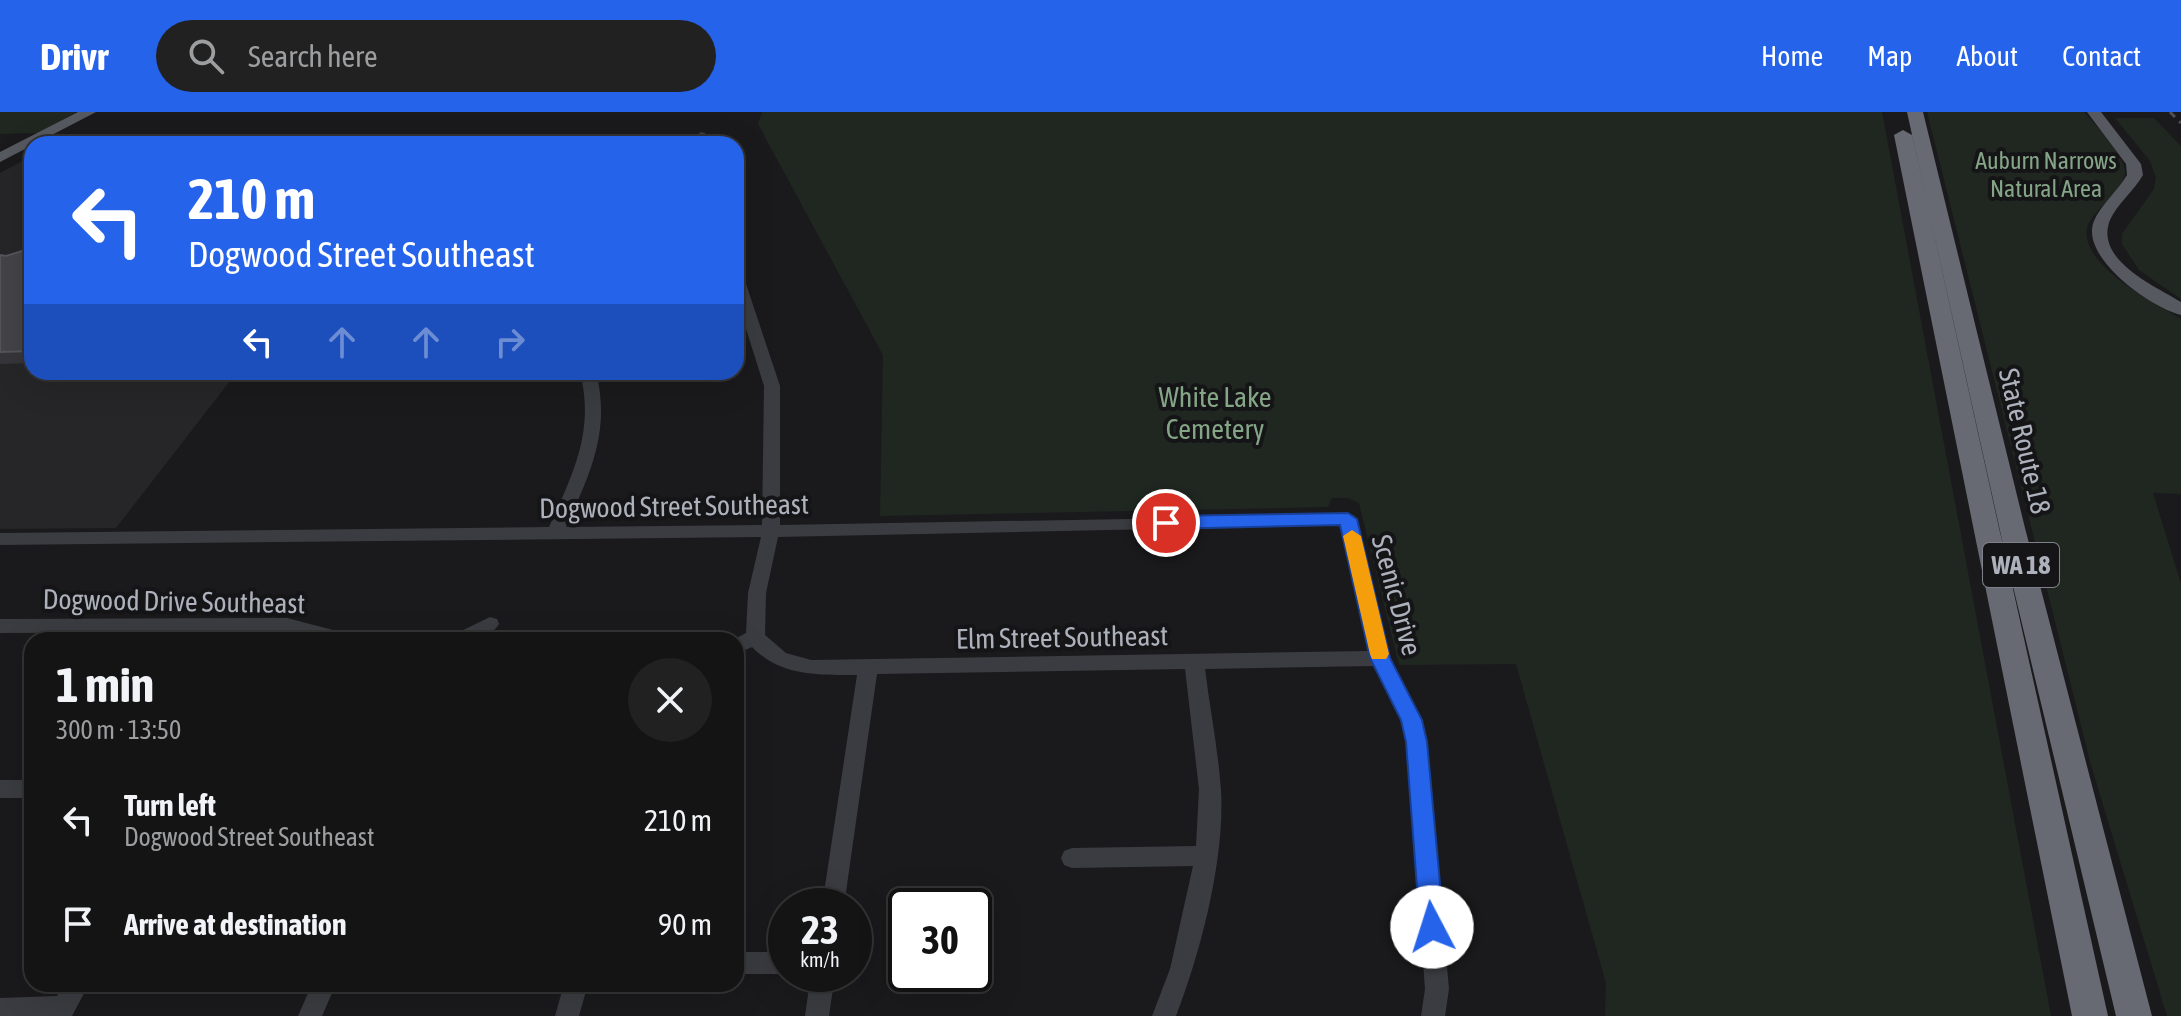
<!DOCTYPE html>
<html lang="en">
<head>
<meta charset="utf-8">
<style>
	:root { --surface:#141415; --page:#212122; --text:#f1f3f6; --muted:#9d9ea0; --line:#333334; --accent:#2563eb }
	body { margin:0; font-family:"Asap Condensed",sans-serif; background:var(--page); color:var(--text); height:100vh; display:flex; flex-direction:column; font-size:30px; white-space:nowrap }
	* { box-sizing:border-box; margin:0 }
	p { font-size:26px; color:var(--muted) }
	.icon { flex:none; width:44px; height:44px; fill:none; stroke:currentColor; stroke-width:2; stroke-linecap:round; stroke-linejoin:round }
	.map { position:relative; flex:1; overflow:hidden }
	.sheet { position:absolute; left:24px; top:520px; width:720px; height:360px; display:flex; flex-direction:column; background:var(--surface); border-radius:24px; box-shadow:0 8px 32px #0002,0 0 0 2px var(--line) }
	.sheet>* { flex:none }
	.banner { position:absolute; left:24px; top:24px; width:720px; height:244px; border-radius:24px; box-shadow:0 8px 32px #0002,0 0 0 2px var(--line); background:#2563eb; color:#fff; overflow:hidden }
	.speed { position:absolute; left:768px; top:776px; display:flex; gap:16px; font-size:40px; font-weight:700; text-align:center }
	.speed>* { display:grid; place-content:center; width:104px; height:104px; border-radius:50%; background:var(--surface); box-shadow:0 8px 32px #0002,0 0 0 2px var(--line); line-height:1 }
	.speed small { font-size:20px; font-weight:400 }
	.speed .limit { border:4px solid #111; border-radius:12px; background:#fff; color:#111 }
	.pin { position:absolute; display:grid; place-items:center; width:68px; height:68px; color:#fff; margin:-34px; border:4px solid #fff; border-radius:50%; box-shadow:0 2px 8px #0007 }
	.me { position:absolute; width:88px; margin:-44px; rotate:355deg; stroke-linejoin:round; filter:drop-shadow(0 0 6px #0008) }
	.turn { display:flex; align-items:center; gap:28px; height:168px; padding:0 32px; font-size:36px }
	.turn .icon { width:104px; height:104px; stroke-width:2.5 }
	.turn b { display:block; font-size:56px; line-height:68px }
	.lanes { display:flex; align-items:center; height:76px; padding:0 32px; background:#0003; justify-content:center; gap:40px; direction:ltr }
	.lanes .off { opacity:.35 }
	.round { display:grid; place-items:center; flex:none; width:84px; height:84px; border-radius:42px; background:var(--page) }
	.summary { display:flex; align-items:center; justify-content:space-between; height:136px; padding:0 32px }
	h1 { font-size:48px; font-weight:700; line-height:60px }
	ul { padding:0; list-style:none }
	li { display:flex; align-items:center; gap:24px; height:104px; padding:0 32px }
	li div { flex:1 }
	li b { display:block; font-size:30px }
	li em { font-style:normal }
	header { display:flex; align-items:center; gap:48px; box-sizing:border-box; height:112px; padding:0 40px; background:var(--accent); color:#fff }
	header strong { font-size:38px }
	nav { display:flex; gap:44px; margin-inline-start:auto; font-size:28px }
	.search { width:560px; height:72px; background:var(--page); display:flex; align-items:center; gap:20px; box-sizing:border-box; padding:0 28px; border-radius:44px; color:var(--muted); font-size:30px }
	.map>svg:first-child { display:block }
	.built { fill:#262629 }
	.green { fill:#202721 }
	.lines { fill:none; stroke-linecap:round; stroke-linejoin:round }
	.minor { fill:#3b3c41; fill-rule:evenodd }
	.major { fill:#575960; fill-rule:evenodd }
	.highway { fill:#676a72; fill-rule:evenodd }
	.rail { stroke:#4e5056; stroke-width:3; stroke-dasharray:7 6; stroke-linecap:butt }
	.wall { fill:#36363a }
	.shaded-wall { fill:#252528 }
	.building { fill:#434348; stroke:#53555a; stroke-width:2 }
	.route { fill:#2563eb; stroke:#184099; stroke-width:2 }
	.slow { fill:#f59e0b }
	.labels { text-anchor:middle; stroke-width:8; stroke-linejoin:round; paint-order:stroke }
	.far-park-label { font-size:24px; fill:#85a587; stroke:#151517 }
	.shield { fill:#151517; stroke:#7f828a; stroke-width:2 }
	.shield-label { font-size:26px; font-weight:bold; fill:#adb1bb }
	.park-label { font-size:28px; fill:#85a587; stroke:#151517 }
	.street-label { font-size:28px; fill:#adb1bb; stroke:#151517 }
</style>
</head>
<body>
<header>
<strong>Drivr</strong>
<div class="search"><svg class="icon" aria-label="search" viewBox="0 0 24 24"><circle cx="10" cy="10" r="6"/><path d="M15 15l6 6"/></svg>Search here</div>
<nav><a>Home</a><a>Map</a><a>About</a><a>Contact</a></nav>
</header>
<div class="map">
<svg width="2181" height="904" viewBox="0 0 2181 904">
	<rect width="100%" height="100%" fill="#1a1a1c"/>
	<path class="built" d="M 418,26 L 413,32 L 55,32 L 63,28 Z
		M 32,44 L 32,260 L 237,260 L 116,416 L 0,417 L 0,61 Z"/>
	<path class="green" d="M 0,0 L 76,0 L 41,21 L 0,22 Z
		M 762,0 L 1882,0 L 2051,904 L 1605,904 L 1606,871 L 1516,552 L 1399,553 L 1359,391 L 1348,386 L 1332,386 L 1328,395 L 880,404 L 883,243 L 758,12 Z
		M 1927,0 L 2084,0 C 2095,12 2125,45 2125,60 C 2125,73 2109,86 2101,95 C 2096,101 2089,108 2087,116 C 2080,154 2155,191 2181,207 L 2181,382 L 2153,381 L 2181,472 L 2181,904 L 2167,904 L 2091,653 Z
		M 2115,6 L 2154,6 L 2181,34 L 2181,187 L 2139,158 L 2122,132 L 2122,122 L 2154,77 L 2156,65 L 2150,49 Z"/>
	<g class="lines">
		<path class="minor" d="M 701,20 L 705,21 L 709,32 L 697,32 L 695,24 Z
			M 736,159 L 743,163 L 780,274 L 780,413 L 1354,403 L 1390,546 L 1421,608 L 1427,630 L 1449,877 L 1445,904 L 1421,904 L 1425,877 L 1407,630 L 1401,608 L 1374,554 L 1205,557 C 1210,597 1218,637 1221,678 C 1225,747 1201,839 1176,904 L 1152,904 L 1170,857 L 1193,754 L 1072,756 L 1064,753 L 1061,746 L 1064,739 L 1072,736 L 1196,734 L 1199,677 L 1185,557 L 877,562 L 844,794 L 822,794 L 857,563 C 819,563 781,565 752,535 L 736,542 L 736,528 L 733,528 L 746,521 L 748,481 L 761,425 L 0,433 L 0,421 L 549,415 C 573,362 595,319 580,260 L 596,260 C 611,319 590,362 566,415 L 762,413 L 764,274 L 736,185 ZM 1341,413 L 1369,539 L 811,548 L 786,541 L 765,523 L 766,481 L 778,425 Z
			M 490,505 L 497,507 L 499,512 C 488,529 469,528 450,528 L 453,523 Z
			M 287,506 L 352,523 L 355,528 L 317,528 L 287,520 L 0,521 L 0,507 Z
			M 0,668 L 32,668 L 32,686 L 0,686 Z
			M 736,840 L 786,840 L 787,862 L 736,862 Z
			M 811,862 L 835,862 L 829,904 L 805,904 Z
			M 64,872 L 89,872 L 72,904 L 0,904 L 0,886 L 57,884 Z
			M 312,872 L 336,872 L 322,904 L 298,904 Z
			M 564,872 L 588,872 L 579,904 L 555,904 Z"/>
		<path class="major" d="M 78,0 L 96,0 L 0,50 L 0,40 Z
			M 2087,0 L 2101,0 L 2141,52 L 2143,63 C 2134,79 2117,92 2110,108 C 2094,148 2155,174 2181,190 L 2181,203 C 2151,196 2079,145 2094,109 C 2101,92 2118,79 2127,63 L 2126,52 Z"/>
		<path class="highway" d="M 1907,0 L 1923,0 L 2025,416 L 2152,904 L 2116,904 L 1999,416 Z
			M 1903,18 L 1912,23 L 2108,904 L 2072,904 L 1894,23 Z"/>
		<path class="rail" d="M 2170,0 L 2181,11"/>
	</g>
	<path class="wall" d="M 32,136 L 32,251 L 0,252 L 0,143 L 6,144 Z"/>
	<path class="shaded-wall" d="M 253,23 L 258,32 L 261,29 L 262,32 L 248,32 L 247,29 Z"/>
	<path class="building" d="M 231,23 L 253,23 L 247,29 L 261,29 L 258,32 L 174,32 L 224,29 Z
		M 32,136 L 32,239 L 0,240 L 0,143 L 6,144 Z"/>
	<path class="route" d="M 1348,401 L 1357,407 L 1390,546 L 1422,608 L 1427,630 L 1444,815 L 1440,823 L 1432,826 L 1424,823 L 1420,815 L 1406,630 L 1401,608 L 1370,546 L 1340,413 L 1166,417 L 1157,411 L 1166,404 Z"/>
	<path class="slow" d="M 1352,418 L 1361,424 L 1389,542 L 1386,547 L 1372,547 L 1370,542 L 1343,424 Z"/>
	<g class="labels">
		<g class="far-park-label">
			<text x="2046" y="57">Auburn Narrows<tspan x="2046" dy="28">Natural Area</tspan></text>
		</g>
		<rect class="shield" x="1983" y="431" width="76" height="44" rx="6"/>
		<g class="shield-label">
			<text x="2021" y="462">WA 18</text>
		</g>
		<g class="park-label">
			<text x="1215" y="295">White Lake<tspan x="1215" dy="32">Cemetery</tspan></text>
		</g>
		<g class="street-label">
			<text transform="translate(2025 329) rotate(77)" y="10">State Route 18</text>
			<text transform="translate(674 394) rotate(-1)" y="10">Dogwood Street Southeast</text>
			<text transform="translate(1397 483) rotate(75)" y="10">Scenic Drive</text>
			<text transform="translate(174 489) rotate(1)" y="10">Dogwood Drive Southeast</text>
			<text transform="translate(1062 525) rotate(-1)" y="10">Elm Street Southeast</text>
		</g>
	</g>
</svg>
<div class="speed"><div>23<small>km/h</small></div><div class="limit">30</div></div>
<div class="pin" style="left:1166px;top:411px;background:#d93025"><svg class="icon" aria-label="arrive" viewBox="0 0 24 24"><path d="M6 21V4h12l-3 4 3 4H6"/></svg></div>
<svg class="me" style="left:1432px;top:815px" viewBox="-20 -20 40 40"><circle r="19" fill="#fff"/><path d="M0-13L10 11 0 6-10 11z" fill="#2563eb"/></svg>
<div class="banner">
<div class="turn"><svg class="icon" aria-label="left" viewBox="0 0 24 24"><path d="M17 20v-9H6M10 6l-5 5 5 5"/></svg><div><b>210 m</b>Dogwood Street Southeast</div></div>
<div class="lanes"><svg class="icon" aria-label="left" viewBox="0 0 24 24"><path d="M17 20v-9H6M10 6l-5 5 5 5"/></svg><svg class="icon off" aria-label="ahead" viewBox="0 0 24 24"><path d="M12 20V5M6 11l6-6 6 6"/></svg><svg class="icon off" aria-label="ahead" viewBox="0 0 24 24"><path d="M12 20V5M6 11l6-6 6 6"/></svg><svg class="icon off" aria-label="right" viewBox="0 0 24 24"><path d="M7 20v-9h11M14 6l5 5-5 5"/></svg></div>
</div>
<section class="sheet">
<div class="summary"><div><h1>1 min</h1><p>300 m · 13:50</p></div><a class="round"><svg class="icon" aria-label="close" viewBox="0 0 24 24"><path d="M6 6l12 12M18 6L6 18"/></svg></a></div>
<ul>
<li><svg class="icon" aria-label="left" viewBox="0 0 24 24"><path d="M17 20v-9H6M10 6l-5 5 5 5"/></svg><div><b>Turn left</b><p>Dogwood Street Southeast</p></div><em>210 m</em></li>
<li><svg class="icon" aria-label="arrive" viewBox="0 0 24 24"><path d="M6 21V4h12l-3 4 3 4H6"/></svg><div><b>Arrive at destination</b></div><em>90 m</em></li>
</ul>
</section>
</div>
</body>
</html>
